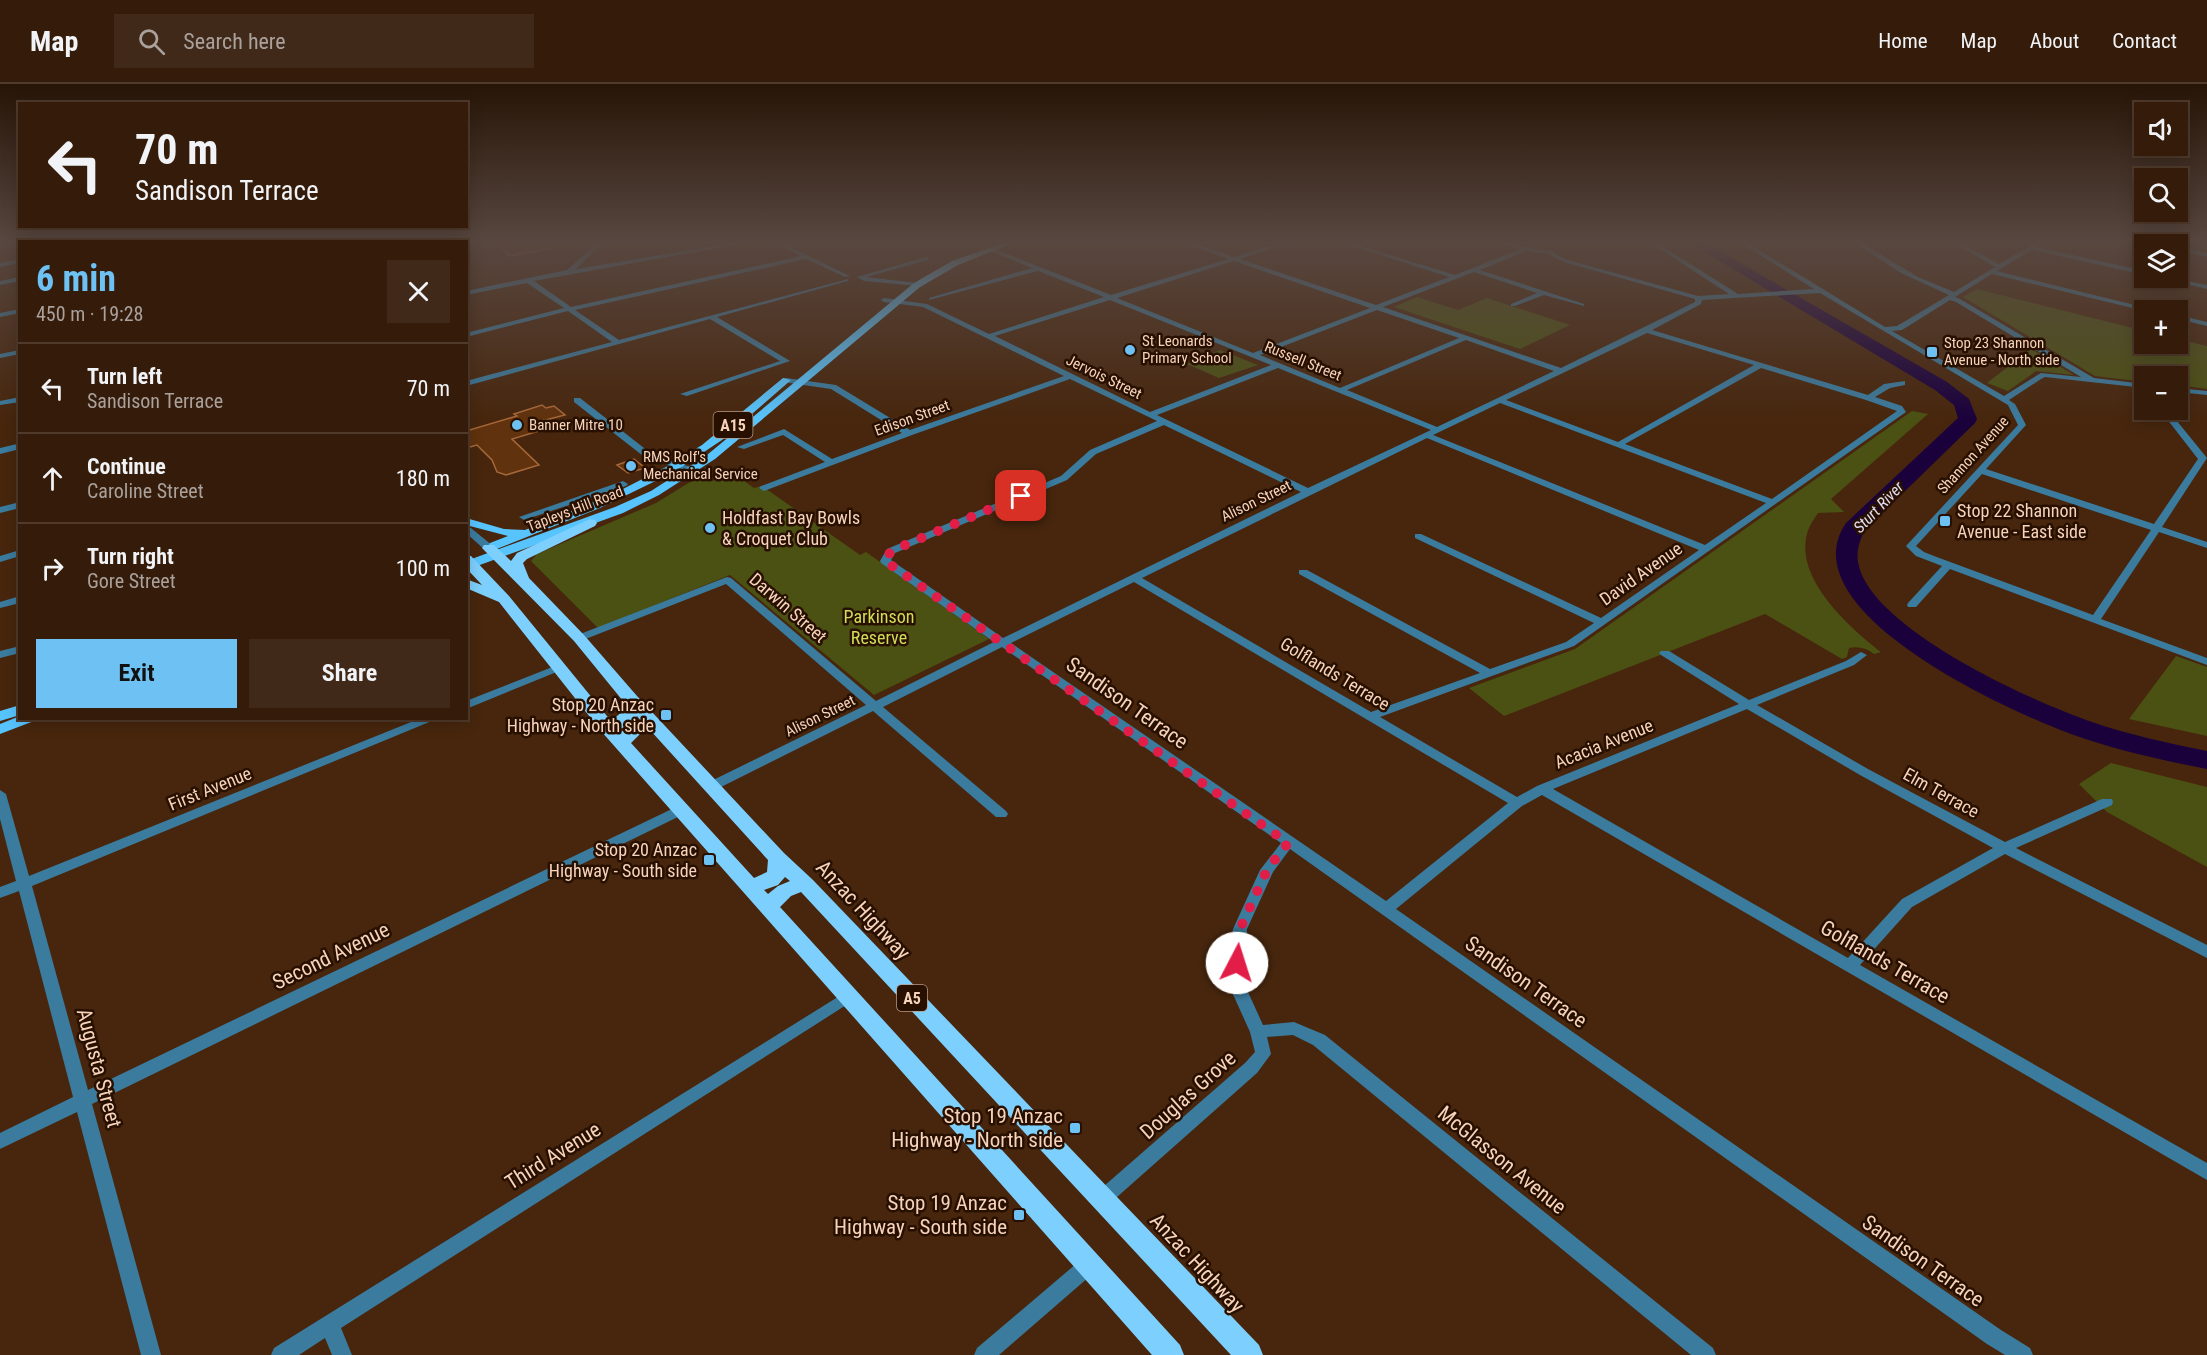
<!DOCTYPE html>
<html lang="en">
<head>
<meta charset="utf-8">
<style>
	:root { --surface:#351c0a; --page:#402918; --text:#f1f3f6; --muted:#aaa19c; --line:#4f3a2b; --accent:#6dc2f3 }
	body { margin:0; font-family:"Roboto Condensed",sans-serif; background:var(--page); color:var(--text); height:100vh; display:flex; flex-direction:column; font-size:22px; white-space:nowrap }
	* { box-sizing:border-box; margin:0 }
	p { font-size:20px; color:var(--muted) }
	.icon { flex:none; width:33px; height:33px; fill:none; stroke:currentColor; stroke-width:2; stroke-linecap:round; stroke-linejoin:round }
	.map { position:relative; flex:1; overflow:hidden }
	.sheet { position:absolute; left:18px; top:156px; width:450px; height:480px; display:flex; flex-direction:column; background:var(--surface); border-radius:0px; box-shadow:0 3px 15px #0003,0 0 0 2px var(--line) }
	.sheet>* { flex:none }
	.hud { position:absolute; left:18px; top:18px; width:450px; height:126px; border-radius:0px; box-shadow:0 3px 15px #0003,0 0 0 2px var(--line); background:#351c0a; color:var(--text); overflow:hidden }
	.buttons { position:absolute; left:2134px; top:18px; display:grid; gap:12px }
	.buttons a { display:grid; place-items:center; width:54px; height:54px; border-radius:0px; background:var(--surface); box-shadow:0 3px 15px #0003,0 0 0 2px var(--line); font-size:30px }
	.pin { position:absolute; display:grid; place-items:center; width:51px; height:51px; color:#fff; margin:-26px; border-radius:12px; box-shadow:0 3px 9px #0006 }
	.me { position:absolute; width:66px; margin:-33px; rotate:5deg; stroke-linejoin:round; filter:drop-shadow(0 0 4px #0008) }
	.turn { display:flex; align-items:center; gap:21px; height:126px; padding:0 18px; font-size:27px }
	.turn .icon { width:78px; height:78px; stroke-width:2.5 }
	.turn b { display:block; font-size:42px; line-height:51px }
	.round { display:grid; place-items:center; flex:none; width:63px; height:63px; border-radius:0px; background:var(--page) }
	.summary { display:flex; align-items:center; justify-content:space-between; height:102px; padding:0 18px }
	h1 { font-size:36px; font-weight:700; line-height:45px; color:var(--accent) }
	.primary-button { display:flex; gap:12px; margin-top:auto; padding:12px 18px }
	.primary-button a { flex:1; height:69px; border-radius:0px; background:var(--accent); color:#111; font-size:24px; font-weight:700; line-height:69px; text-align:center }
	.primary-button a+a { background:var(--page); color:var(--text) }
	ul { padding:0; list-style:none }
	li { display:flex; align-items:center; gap:18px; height:90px; padding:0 18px; border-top:2px solid var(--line) }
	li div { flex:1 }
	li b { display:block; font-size:22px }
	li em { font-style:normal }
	header { display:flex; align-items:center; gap:36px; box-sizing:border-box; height:84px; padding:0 30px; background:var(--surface); border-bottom:2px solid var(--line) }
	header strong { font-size:28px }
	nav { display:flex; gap:33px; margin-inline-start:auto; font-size:21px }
	.search { width:420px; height:54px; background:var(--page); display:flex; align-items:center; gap:15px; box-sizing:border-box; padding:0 21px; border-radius:0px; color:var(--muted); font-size:22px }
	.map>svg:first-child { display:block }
	.green { fill:#4b5113 }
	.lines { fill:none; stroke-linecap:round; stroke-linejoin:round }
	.river { fill:#1a013c; fill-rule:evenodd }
	.building { fill:#60320d; stroke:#a76839; stroke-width:1.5 }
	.minor { fill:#3b7b9e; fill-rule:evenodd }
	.tertiary { fill:#3b7b9e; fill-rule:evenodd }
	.primary { fill:#58c4fd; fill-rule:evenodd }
	.trunk { fill:#7dd0fd; fill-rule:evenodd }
	.route { stroke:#e11d48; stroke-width:10; stroke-dasharray:0 18 }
	.poi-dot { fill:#6dc2f3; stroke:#281000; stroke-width:2 }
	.labels { text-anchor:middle; stroke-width:5; stroke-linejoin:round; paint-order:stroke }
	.far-poi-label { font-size:15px; fill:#f7d3bc; stroke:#281000; text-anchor:start }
	.far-street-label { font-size:15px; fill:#f7d3bc; stroke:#281000 }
	.shield { fill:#281000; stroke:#b99884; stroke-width:1.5 }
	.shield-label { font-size:16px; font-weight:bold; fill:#f7d3bc }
	.far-water-label { font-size:16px; font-style:italic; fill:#e0dcf3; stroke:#281000 }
	.poi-label { font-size:18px; fill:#f7d3bc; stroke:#281000; text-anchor:start }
	.street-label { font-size:18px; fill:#f7d3bc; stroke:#281000 }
	.park-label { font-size:18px; fill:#cfdf57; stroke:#281000 }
	.near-street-label { font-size:21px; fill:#f7d3bc; stroke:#281000 }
	.near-poi-label { font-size:21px; fill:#f7d3bc; stroke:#281000; text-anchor:end }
</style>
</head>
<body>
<header>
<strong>Map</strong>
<div class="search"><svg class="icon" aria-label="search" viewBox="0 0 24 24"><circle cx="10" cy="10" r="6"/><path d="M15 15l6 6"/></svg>Search here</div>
<nav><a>Home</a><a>Map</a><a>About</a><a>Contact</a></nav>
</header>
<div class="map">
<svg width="2207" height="1271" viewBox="0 0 2207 1271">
	<rect width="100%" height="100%" fill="#47260d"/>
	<path class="green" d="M 1977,205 L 2145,247 L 2145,260 L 2178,260 L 2178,255 L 2207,262 L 2207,305 L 2178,301 L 2178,292 L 2145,292 L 2145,298 L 2095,292 L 1963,213 Z
		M 1417,213 L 1458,226 L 1487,214 L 1570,241 L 1520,265 L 1394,223 Z
		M 2031,265 L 2074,291 L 2036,287 L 2008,307 L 1987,299 Z
		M 1220,266 L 1258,281 L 1219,294 L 1187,280 Z
		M 1912,327 L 1928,330 L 1831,415 L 1844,428 L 1818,429 C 1814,435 1809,442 1807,450 C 1795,495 1849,543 1881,568 L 1874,570 C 1867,564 1858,562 1849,564 L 1847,573 L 1842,575 L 1765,530 L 1504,632 L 1469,604 L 1575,565 Z
		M 733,389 L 754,404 L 762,402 L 860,471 L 866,468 L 989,555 L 874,611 L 730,491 L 598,544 L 531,477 L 537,470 L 656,419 L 703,390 L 712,397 Z
		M 2176,572 L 2207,583 L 2207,652 L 2129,635 Z
		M 2111,679 L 2207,703 L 2207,783 L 2107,728 L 2079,700 Z"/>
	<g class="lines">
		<path class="river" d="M 1688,158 L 1704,158 L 1947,298 L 1969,315 L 1977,335 L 1975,339 L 1864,447 C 1860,456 1856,467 1858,478 C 1869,544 2033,618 2092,638 C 2130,651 2168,659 2207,667 L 2207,685 C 2161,676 2115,666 2071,650 C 2011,628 1786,527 1846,439 L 1958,334 L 1954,321 L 1935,306 Z"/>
	</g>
	<path class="building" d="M 498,158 L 554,158 L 554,164 L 509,172 Z
		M 542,321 L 546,324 L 554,322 L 565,331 L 542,337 L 549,344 L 512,355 L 539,381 L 506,391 L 497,388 L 492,376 L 477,361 L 466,364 L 466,347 L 517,332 L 514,330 Z
		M 634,375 L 645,384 L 628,389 L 617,381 Z"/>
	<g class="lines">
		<path class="minor" d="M 598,158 L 604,158 L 576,185 L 739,158 L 751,158 L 534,197 L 571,223 L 801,172 L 773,158 L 780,158 L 850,192 L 845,193 L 806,175 L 575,226 L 619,256 L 848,195 L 848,197 L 717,233 L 790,277 L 687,312 L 680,310 L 780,277 L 710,235 L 466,302 L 466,297 L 612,258 L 568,227 L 466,253 L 466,249 L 564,224 L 527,199 L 466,211 L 466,207 L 567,186 Z
			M 1182,158 L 1190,158 L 1234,173 L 1282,158 L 1290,158 L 1240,175 L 1376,221 L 1449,193 L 1340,158 L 1348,158 L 1455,191 L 1520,165 L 1497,158 L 1506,158 L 1534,165 L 1554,167 L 1557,171 L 1568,176 L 1698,212 L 1729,210 L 1649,158 L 1656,158 L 1738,210 L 1814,205 L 1739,158 L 1746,158 L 1885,243 L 1897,242 L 1949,211 L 1901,189 L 1853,158 L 1860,158 L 1918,193 L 1954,208 L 1995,183 L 1952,158 L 1959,158 L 1999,180 L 2037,158 L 2044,158 L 2037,163 L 2145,187 L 2145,191 L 2032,166 L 1997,187 L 2151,225 L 2152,226 L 2145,227 L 1992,190 L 1955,213 L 1960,215 L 2094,294 L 2145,300 L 2145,304 L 2045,293 L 2041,295 L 2009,316 L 2015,320 L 2026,341 L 1986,385 L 2154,440 L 2198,375 L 2160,326 L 2168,326 L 2207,374 L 2162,443 L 2207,458 L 2207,464 L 2159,448 L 2101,535 L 2207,574 L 2207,581 L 1950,485 L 1916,523 L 1908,523 L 1907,521 L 1908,519 L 1942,482 L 1916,472 L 1906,462 L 2018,341 L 2008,321 L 1820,209 L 1702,216 L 1701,220 L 1652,246 L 1868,311 L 1884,300 L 1905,297 L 1905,301 L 1890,304 L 1875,313 L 1902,322 L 1906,328 L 1574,562 L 1380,633 L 1517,713 L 1537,702 L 1739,620 L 1661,571 L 1659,569 L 1661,567 L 1669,567 L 1749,616 L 1846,577 L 1861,568 L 1867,571 L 1854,581 L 1757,621 L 1868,685 L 2005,758 L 2102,715 L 2112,715 L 2113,718 L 2112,721 L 2016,764 L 2207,861 L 2207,874 L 2005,770 L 1912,823 L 1860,881 L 2207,1079 L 2207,1096 L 1542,711 L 1522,722 L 1396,825 L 2001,1246 L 2030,1264 L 2033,1271 L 2005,1271 L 1987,1260 L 1290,765 L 1273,788 L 1247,845 L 1243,897 L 1263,941 L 1294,938 L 1325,951 L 1713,1264 L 1716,1271 L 1691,1271 L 1313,961 L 1293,951 L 1267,953 L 1271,970 L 1257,989 L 1108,1121 L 1102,1123 L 1096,1121 L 1093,1115 L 1096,1109 L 1245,979 L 1255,968 L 1250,948 L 1227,897 L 1233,845 L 1260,786 L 1281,759 L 1002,563 L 883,623 L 1006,727 L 1008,730 L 1006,733 L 996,733 L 873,627 L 717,705 L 707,705 L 706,702 L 707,699 L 866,621 L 726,500 L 583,556 L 575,556 L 573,554 L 575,552 L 727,493 L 731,494 L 876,617 L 994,558 L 881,479 L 880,477 L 887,465 L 1061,392 L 1090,366 L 1157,337 L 1070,295 L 912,351 L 764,407 L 759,404 L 761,402 L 825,378 L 783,351 L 744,365 L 737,363 L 784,345 L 832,375 L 902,349 L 831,305 L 783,298 L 783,294 L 786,294 L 836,301 L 910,346 L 1064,292 L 923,223 L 884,218 L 881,216 L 884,214 L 927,220 L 989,250 L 1104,213 L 1038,187 L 929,216 L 929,214 L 1032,184 L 988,166 L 988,164 L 992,164 L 1111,211 L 1228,175 ZM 1527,167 L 1550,170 L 1553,173 L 1564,178 L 1695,215 L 1695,218 L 1561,284 L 1383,223 L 1474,188 L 1537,209 L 1511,220 L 1511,222 L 1515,222 L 1544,211 L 1584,222 L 1584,220 L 1480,186 ZM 1234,177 L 1370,224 L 1253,269 L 1117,214 ZM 1110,216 L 1271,281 L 1150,328 L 995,252 ZM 1950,216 L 1956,218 L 2081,293 L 2041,289 L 2004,312 L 1892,247 L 1902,246 ZM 1377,226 L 1459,254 L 1340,304 L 1260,271 ZM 1647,249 L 1754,281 L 1618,358 L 1506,316 ZM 1466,256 L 1554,287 L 1437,343 L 1347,306 ZM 1278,284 L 1431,346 L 1308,404 L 1157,331 ZM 1761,284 L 1866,316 L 1897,327 L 1772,415 L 1625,360 ZM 1500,319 L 1766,419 L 1705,461 L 1433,351 ZM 1164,341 L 1301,408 L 1003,554 L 891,476 L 895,469 L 1067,396 L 1096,370 ZM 1427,354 L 1699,466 L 1601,534 L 1421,450 L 1415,450 L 1415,454 L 1594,539 L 1566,558 L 1490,585 L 1307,486 L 1299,486 L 1299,490 L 1480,589 L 1371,628 L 1142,494 ZM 1982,390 L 2151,446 L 2093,531 L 1934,472 L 1924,468 L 1916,462 ZM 1134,498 L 1508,719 L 1386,817 L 1011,559 ZM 1747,625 L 1860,691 L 1993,764 L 1902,815 L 1848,874 L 1553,705 Z
			M 2142,158 L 2155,158 L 2162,160 L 2149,160 Z
			M 2178,162 L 2207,169 L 2207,173 L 2178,166 Z
			M 926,173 L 928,174 L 928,176 L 866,193 L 917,199 L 920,201 L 919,202 L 864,197 L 857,193 Z
			M 20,193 L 20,197 L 0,201 L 0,197 Z
			M 2161,194 L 2171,194 L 2207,201 L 2207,205 Z
			M 20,225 L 20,229 L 0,233 L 0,229 Z
			M 2178,231 L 2207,238 L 2207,242 L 2178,235 Z
			M 20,266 L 20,270 L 0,274 L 0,270 Z
			M 2178,304 L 2207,307 L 2207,311 L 2178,308 Z
			M 20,313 L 20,318 L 0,321 L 0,317 Z
			M 574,314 L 580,314 L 653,371 L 697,385 L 693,388 L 647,375 L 574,318 Z
			M 17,360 L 20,360 L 20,365 L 0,370 L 0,364 Z
			M 623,397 L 628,400 L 626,402 L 524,436 L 519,433 Z
			M 20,418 L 20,424 L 0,429 L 0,423 Z
			M 20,466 L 20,472 L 0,478 L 0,472 Z
			M 20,512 L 20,519 L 0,524 L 0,518 Z
			M 20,562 L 20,569 L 0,574 L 0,567 Z
			M 560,580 L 566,583 L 564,585 L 466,625 L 466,617 Z
			M 421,634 L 439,634 L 32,802 L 88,1006 L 676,723 L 686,723 L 688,726 L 686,729 L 92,1020 L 161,1271 L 141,1271 L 77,1028 L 0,1065 L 0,1049 L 73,1013 L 19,807 L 0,814 L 0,803 L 16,797 L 0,735 L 0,706 L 6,710 L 29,792 Z
			M 849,906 L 854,908 L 857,912 L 854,916 L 341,1244 L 352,1271 L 332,1271 L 325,1254 L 299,1271 L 271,1271 L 274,1264 Z
			M 1090,1171 L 1097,1174 L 1099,1180 L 1097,1186 L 999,1271 L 974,1271 L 977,1264 L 1083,1174 Z"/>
		<path class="tertiary" d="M 466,158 L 474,158 L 466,160 Z
			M 20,175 L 20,179 L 0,183 L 0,179 Z
			M 466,440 L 493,462 L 493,466 L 485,466 L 466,449 Z"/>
		<path class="primary" d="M 1006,158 L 1016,158 L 958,181 L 920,203 L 715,375 L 659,411 L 623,429 L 466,486 L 466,477 L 615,423 L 651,407 L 707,371 L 914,199 L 952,177 Z
			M 783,294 L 791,296 L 722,356 L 674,388 L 600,424 L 494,466 L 490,465 L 488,462 L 490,459 L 508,452 L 466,441 L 466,434 L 504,445 L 525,446 L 617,408 L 666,383 L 702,361 Z
			M 20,621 L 20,631 L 0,637 L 0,627 Z
			M 20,632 L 20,634 L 36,634 L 34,637 L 0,650 L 0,640 Z"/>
		<path class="trunk" d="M 590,435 L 595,436 L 597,439 L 595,442 L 527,475 L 523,479 L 529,494 L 584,551 L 637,612 L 784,769 L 813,796 L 1259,1261 L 1263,1271 L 1231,1271 L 801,808 L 791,812 L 780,823 L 1180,1261 L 1184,1271 L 1152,1271 L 601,647 L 499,518 L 466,504 L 466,495 L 482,501 L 466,484 L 466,471 L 471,472 L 509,512 L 611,637 L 623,627 L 623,617 L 574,557 L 482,464 L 484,461 L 494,461 L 511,477 L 517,469 ZM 637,632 L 641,637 L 629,642 L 621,648 L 619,645 L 629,642 ZM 650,646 L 768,776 L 767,788 L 754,794 L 631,659 L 641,649 ZM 785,793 L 790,797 L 778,802 L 768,810 L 764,806 L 778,801 Z"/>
	</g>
	<linearGradient id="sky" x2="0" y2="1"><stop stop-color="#271507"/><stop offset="0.47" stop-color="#584740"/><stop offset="1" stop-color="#584740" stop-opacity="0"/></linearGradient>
	<rect width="2207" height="336" fill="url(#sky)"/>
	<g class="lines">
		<path class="route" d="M 1021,412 L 891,467 L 885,477 L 1288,759 L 1267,786 L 1240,845 L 1237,879"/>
	</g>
	<g class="poi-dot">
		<circle cx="1130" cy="266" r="6"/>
		<rect x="1926" y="262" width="12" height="12" rx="3"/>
		<circle cx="517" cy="341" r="6"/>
		<circle cx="631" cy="382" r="6"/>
		<rect x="1939" y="431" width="12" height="12" rx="3"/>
		<circle cx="710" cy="444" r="6"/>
		<rect x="660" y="625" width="12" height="12" rx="3"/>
		<rect x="703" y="770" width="12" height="12" rx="3"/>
		<rect x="1069" y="1038" width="12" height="12" rx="3"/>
		<rect x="1013" y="1125" width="12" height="12" rx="3"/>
	</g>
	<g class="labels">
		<g class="far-poi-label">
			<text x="1142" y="262">St Leonards<tspan x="1142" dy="17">Primary School</tspan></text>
			<text x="1944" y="264">Stop 23 Shannon<tspan x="1944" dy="17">Avenue - North side</tspan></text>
			<text x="529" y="346">Banner Mitre 10</text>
			<text x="643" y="378">RMS Rolf's<tspan x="643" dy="17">Mechanical Service</tspan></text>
		</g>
		<g class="far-street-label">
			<text transform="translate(1303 277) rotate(22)" y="5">Russell Street</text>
			<text transform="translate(1104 293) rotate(26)" y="5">Jervois Street</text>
			<text transform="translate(912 334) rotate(-20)" y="5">Edison Street</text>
			<text transform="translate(1973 371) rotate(-48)" y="5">Shannon Avenue</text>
			<text transform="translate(1256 417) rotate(-26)" y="5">Alison Street</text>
			<text transform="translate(575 425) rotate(-21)" y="5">Tapleys Hill Road</text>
			<text transform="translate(820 632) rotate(-26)" y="5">Alison Street</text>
		</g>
		<g class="shield">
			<rect x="713.5" y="328" width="39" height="26" rx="4.5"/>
			<rect x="897" y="901" width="30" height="26" rx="4.5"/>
		</g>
		<g class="shield-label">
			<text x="733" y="347">A15</text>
			<text x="912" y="920">A5</text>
		</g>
		<g class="far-water-label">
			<text transform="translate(1878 423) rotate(-46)" y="6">Sturt River</text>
		</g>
		<g class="poi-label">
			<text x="1957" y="433">Stop 22 Shannon<tspan x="1957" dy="21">Avenue - East side</tspan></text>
			<text x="722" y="440">Holdfast Bay Bowls<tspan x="722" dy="21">&amp; Croquet Club</tspan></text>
			<text x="654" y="627" text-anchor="end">Stop 20 Anzac<tspan x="654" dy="21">Highway - North side</tspan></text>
			<text x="697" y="772" text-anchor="end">Stop 20 Anzac<tspan x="697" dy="21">Highway - South side</tspan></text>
		</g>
		<g class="street-label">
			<text transform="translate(1641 490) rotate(-35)" y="6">David Avenue</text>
			<text transform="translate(788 524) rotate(41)" y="6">Darwin Street</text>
			<text transform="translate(1335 590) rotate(31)" y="6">Golflands Terrace</text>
			<text transform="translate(1604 660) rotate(-22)" y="6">Acacia Avenue</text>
			<text transform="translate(210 705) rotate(-22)" y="6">First Avenue</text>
			<text transform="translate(1941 709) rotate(29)" y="6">Elm Terrace</text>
		</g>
		<g class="park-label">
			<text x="879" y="539">Parkinson<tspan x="879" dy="21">Reserve</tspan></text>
		</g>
		<g class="near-street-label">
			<text transform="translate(1127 619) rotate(35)" y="7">Sandison Terrace</text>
			<text transform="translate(863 826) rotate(47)" y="7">Anzac Highway</text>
			<text transform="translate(331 872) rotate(-26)" y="7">Second Avenue</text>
			<text transform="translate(1885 878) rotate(30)" y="7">Golflands Terrace</text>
			<text transform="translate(1526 898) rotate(35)" y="7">Sandison Terrace</text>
			<text transform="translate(99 984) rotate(75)" y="7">Augusta Street</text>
			<text transform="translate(1188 1011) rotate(-42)" y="7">Douglas Grove</text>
			<text transform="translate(553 1072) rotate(-32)" y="7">Third Avenue</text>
			<text transform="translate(1502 1076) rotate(39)" y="7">McGlasson Avenue</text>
			<text transform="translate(1923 1177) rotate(35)" y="7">Sandison Terrace</text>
			<text transform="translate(1197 1179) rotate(47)" y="7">Anzac Highway</text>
		</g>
		<g class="near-poi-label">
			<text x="1063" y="1039">Stop 19 Anzac<tspan x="1063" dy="24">Highway - North side</tspan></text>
			<text x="1007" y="1126">Stop 19 Anzac<tspan x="1007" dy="24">Highway - South side</tspan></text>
		</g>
	</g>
</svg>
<div class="buttons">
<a><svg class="icon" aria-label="sound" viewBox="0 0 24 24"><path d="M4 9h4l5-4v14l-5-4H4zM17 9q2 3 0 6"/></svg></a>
<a><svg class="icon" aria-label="search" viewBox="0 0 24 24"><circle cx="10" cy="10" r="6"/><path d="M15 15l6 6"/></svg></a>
<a><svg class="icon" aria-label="layers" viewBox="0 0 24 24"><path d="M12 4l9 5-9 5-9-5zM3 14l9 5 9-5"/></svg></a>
<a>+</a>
<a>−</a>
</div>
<div class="pin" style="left:1021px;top:412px;background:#d93025"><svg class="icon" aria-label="arrive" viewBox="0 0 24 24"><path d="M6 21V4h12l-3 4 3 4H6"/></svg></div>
<svg class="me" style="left:1237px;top:879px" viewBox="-20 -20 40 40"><circle r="19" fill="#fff"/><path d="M0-13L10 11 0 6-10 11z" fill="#e11d48"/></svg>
<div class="hud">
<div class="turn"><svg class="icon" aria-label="left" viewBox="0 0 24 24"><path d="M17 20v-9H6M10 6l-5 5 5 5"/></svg><div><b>70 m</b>Sandison Terrace</div></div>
</div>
<section class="sheet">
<div class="summary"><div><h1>6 min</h1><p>450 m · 19:28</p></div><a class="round"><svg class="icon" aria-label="close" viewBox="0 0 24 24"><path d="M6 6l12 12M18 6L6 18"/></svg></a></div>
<ul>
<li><svg class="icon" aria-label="left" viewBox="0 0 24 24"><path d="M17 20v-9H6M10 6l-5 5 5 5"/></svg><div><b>Turn left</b><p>Sandison Terrace</p></div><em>70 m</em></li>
<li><svg class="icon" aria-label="ahead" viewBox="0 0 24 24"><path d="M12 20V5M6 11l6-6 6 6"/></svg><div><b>Continue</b><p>Caroline Street</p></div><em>180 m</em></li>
<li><svg class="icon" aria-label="right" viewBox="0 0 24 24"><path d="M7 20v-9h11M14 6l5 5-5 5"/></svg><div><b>Turn right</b><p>Gore Street</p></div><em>100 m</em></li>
</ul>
<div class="primary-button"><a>Exit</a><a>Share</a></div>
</section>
</div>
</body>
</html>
